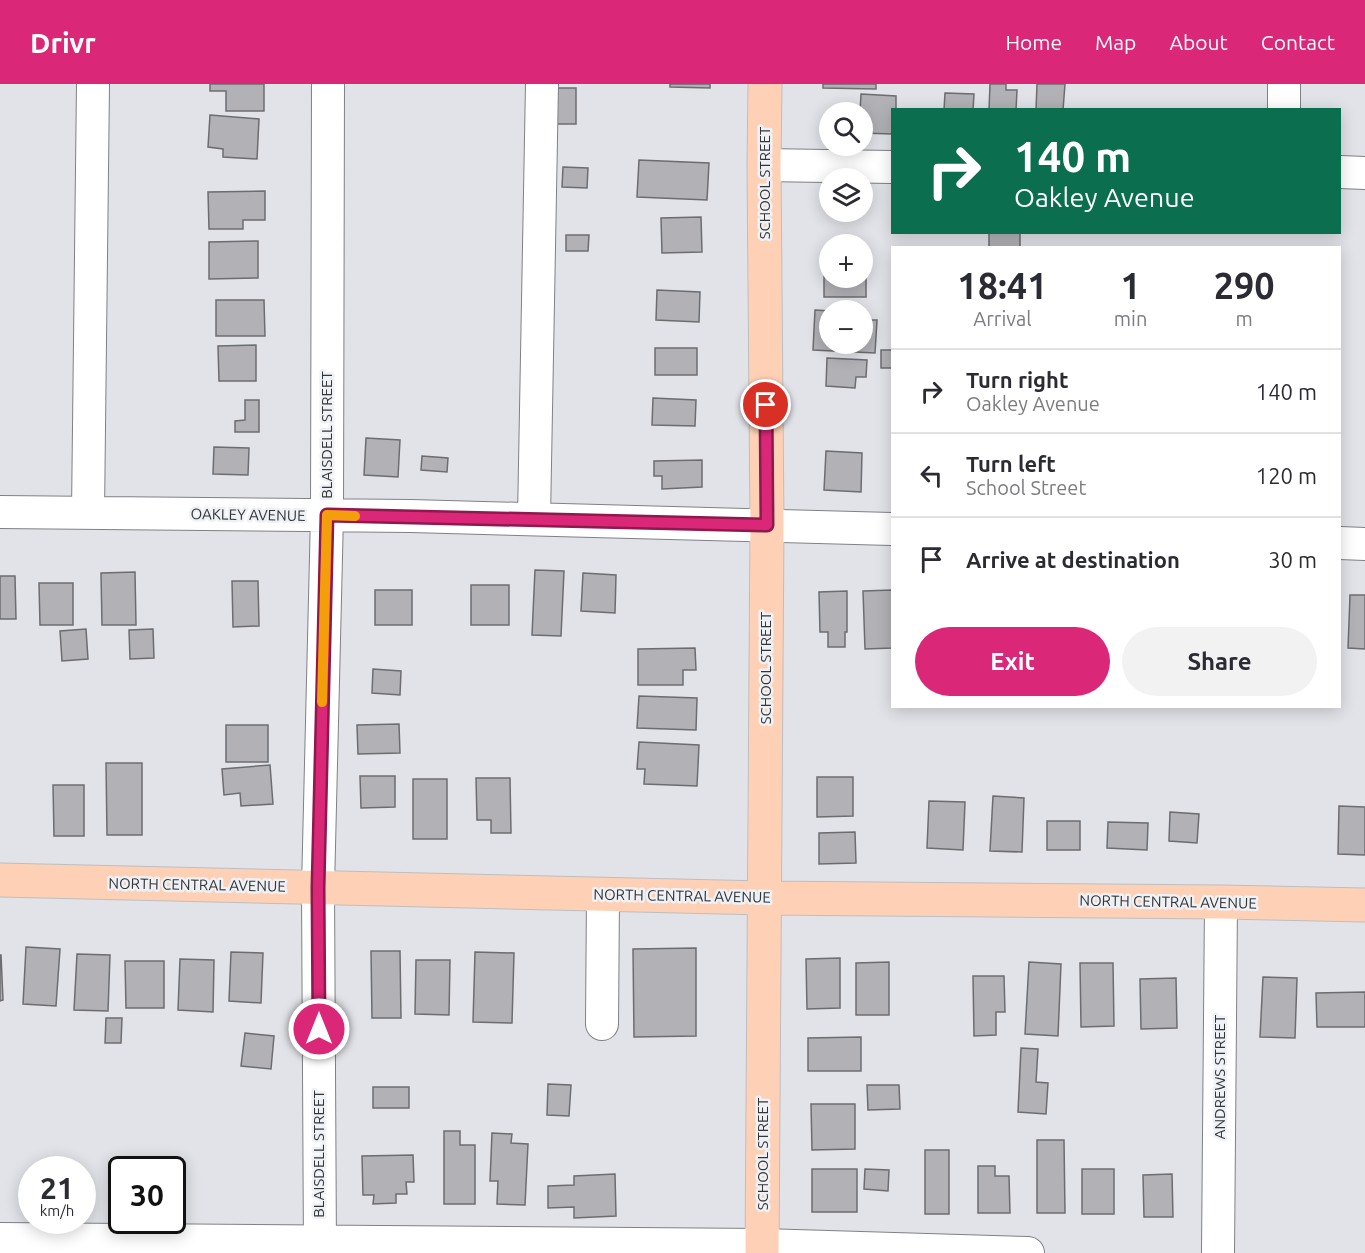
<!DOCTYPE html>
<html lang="en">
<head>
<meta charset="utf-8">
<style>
	:root { --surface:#fff; --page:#f2f2f3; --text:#2b2b33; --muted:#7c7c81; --line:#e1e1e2; --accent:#db2777 }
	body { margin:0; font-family:Ubuntu,sans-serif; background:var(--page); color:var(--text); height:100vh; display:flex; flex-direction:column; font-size:22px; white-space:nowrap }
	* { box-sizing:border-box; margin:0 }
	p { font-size:20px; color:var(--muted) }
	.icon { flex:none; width:33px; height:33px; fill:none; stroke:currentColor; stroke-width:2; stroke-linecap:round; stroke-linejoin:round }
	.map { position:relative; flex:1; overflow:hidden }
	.sheet { position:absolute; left:891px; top:162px; width:450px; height:462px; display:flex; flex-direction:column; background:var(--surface); border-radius:0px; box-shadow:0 3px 15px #0003 }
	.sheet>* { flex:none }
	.guide { position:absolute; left:891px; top:24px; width:450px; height:126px; border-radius:0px; box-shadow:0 3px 15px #0003; background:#0b6e4f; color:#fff; overflow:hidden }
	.fabs { position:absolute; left:819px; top:18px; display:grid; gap:12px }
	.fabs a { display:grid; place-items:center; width:54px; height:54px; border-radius:50%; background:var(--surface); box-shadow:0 3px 15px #0003; font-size:30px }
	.speed { position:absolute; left:18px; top:1072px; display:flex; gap:12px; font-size:30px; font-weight:700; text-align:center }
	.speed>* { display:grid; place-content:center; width:78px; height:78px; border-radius:50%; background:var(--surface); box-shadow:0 3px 15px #0003; line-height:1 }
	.speed small { font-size:15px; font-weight:400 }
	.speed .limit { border:3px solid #111; border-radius:9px; background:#fff; color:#111 }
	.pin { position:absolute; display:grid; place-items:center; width:51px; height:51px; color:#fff; margin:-26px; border:3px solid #fff; border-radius:50%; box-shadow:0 2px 6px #0007 }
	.me { position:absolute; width:66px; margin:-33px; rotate:0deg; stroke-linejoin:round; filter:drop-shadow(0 0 4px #0008) }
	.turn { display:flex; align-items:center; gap:21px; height:126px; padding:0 24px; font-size:27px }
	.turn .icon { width:78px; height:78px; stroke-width:2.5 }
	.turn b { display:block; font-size:42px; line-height:51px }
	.eta { display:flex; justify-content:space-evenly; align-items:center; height:102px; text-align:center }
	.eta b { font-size:36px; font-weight:700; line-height:42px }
	.primary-button { display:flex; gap:12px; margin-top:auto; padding:12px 24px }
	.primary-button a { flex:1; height:69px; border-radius:36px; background:var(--accent); color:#fff; font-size:24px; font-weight:700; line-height:69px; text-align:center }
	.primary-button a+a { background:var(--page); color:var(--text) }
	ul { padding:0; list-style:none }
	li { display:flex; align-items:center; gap:18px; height:84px; padding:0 24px; border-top:2px solid var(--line) }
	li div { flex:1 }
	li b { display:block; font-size:22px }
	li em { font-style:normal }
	header { display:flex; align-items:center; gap:36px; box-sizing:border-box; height:84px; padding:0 30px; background:var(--accent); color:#fff }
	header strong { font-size:28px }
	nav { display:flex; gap:33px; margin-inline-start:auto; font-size:21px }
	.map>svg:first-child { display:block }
	.building { fill:#b2b1b6; stroke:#6d6d71; stroke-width:1.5 }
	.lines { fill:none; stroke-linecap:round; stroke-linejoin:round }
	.minor-casing { stroke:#7f8186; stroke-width:34 }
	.major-casing { stroke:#bebebf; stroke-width:35 }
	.minor { stroke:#fff; stroke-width:32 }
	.major { stroke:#fed1b6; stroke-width:33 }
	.route-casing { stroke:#8e194d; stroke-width:15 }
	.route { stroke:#db2777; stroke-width:10 }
	.slow { stroke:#f59e0b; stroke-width:10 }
	.labels { text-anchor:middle; stroke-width:5; stroke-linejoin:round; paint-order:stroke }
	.street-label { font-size:15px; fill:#343537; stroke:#eef1f6 }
</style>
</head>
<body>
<header>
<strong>Drivr</strong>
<nav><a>Home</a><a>Map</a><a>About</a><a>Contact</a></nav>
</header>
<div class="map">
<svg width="1365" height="1169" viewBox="0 0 1365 1169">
	<rect width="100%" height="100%" fill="#e1e3e8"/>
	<path class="building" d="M 210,0 L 264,0 L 264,27 L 226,27 L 226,7 L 210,7 Z
		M 670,0 L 710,0 L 710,4 L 670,3 Z
		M 823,0 L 876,0 L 876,5 L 823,4 Z
		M 990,0 L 1006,0 L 1006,6 L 1017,6 L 1016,26 L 989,26 Z
		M 1037,0 L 1065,0 L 1063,26 L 1036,26 Z
		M 553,4 L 576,4 L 576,40 L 553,40 Z
		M 945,9 L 974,10 L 973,26 L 944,26 Z
		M 861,10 L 896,12 L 896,26 L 892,26 L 892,50 L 862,49 L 862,28 L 860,28 Z
		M 210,31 L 259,35 L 257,75 L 223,73 L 223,65 L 208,63 Z
		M 639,76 L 709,79 L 707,116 L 637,113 Z
		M 563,83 L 588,84 L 587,104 L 562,103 Z
		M 265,107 L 265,136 L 243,136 L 243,145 L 209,145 L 208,108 Z
		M 701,133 L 702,168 L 662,169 L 661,134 Z
		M 989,148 L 1020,148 L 1020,164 L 989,164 Z
		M 566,151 L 589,151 L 588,167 L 566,167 Z
		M 258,157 L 258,194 L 209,195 L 209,158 Z
		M 824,178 L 830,178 L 830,194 L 862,194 L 862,178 L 866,178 L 866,213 L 824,213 Z
		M 657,206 L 700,208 L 699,238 L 656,236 Z
		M 216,216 L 264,216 L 265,252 L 216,252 Z
		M 815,226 L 830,227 L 830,260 L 862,260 L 862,236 L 877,236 L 875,269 L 813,266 Z
		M 256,261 L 256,297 L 219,297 L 218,262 Z
		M 655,264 L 697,264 L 697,291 L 655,291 Z
		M 881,266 L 892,266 L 892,284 L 881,284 Z
		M 827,274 L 867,276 L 866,293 L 856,293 L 855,304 L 826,302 Z
		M 653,314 L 696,316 L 695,342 L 652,341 Z
		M 245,316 L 259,316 L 259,348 L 235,348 L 235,337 L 245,336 Z
		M 366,354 L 400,356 L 398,393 L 364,391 Z
		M 214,363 L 249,364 L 248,391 L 213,390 Z
		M 826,367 L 862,369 L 861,408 L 824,406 Z
		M 422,372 L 448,374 L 447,388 L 421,386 Z
		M 702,376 L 702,403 L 662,405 L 662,392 L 654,392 L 654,377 Z
		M 535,486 L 564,487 L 561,552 L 532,551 Z
		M 135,488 L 136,541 L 102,541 L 101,489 Z
		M 583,489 L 616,491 L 615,529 L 581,527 Z
		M 0,492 L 15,492 L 16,535 L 0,535 Z
		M 232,497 L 258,497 L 259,542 L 233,543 Z
		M 39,499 L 73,499 L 73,541 L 40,541 Z
		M 471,501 L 509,501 L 509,541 L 471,541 Z
		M 375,506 L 412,506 L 412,541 L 375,541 Z
		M 892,506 L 892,564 L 865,565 L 863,507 Z
		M 847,507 L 847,548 L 845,548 L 845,563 L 828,563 L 828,548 L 820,548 L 819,508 Z
		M 1350,511 L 1365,511 L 1365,565 L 1348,564 Z
		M 86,545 L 88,575 L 62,577 L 60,547 Z
		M 153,545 L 154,574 L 130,575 L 129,546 Z
		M 695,564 L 696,586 L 683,586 L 683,601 L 638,601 L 638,565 Z
		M 373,585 L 401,587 L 400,611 L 372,609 Z
		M 639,612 L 697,614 L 696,646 L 637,644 Z
		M 399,640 L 400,669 L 358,670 L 357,641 Z
		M 226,641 L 268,641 L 268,678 L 226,678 Z
		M 639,658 L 699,661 L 697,702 L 644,700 L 645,685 L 637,685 Z
		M 106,679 L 142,679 L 142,751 L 107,751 Z
		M 270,681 L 273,720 L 241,722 L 240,709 L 224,711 L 222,685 Z
		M 360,692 L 395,692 L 395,723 L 361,724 Z
		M 817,693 L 853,693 L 853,732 L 817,733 Z
		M 476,694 L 510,694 L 511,749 L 491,749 L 491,736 L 477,736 Z
		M 413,695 L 447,695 L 447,755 L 413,755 Z
		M 53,701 L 84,701 L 84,752 L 54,752 Z
		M 993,712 L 1024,714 L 1022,768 L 990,767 Z
		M 929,717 L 965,718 L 963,766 L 927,764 Z
		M 1339,722 L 1365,723 L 1365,771 L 1338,770 Z
		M 1170,728 L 1199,730 L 1197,759 L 1169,757 Z
		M 1047,737 L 1080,737 L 1080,766 L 1047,766 Z
		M 1108,738 L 1148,739 L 1147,766 L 1107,764 Z
		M 855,748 L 856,779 L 819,780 L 819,749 Z
		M 26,863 L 60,865 L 56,922 L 23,920 Z
		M 696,864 L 696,952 L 634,953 L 633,865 Z
		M 371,867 L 400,867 L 401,934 L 372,934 Z
		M 231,868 L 263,869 L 261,919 L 229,917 Z
		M 475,868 L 514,869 L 512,939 L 473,938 Z
		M 77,870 L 110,871 L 108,927 L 74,926 Z
		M 0,871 L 1,871 L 3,916 L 0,917 Z
		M 840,874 L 840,924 L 807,925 L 806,875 Z
		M 180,875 L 214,876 L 213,928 L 178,926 Z
		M 416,876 L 450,876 L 449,931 L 415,930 Z
		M 125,877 L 164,877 L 164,924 L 126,924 Z
		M 889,878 L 889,931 L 856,931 L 856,879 Z
		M 1029,878 L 1061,880 L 1058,952 L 1025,950 Z
		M 1080,879 L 1113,879 L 1114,942 L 1081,943 Z
		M 973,892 L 1004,892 L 1005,928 L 996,928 L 996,951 L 974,952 Z
		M 1263,893 L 1297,894 L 1295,954 L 1260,953 Z
		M 1176,894 L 1177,944 L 1141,945 L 1140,895 Z
		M 1365,908 L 1365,943 L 1317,943 L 1316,909 Z
		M 106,934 L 122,934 L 121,959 L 105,959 Z
		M 245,949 L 274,952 L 271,985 L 241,982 Z
		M 861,953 L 861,987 L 808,987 L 808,954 Z
		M 1021,964 L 1038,965 L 1036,998 L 1048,999 L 1046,1030 L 1018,1028 Z
		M 548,1000 L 571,1001 L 569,1032 L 547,1031 Z
		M 867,1001 L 899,1001 L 900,1025 L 868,1026 Z
		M 373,1003 L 409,1003 L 409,1024 L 373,1024 Z
		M 811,1020 L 855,1020 L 855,1065 L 812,1066 Z
		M 444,1047 L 460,1047 L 460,1061 L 475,1061 L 475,1120 L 444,1120 Z
		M 492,1049 L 512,1050 L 511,1059 L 528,1060 L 525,1121 L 497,1120 L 498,1097 L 490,1097 Z
		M 1037,1056 L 1064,1056 L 1065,1129 L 1037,1129 Z
		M 925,1066 L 949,1066 L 949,1130 L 925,1130 Z
		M 413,1071 L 414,1098 L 406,1098 L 407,1110 L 396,1110 L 396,1119 L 373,1120 L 374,1111 L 363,1111 L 362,1072 Z
		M 978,1082 L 995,1082 L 995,1092 L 1009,1092 L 1010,1129 L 978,1129 Z
		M 812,1085 L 857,1085 L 857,1128 L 812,1128 Z
		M 865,1085 L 889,1086 L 888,1107 L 864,1105 Z
		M 1082,1085 L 1114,1085 L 1114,1130 L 1082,1130 Z
		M 615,1090 L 616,1132 L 574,1134 L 574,1123 L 548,1124 L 548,1102 L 574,1101 L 574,1092 Z
		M 1172,1090 L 1173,1133 L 1144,1133 L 1143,1091 Z"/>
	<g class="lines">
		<defs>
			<path id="minor" d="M 1284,0 L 1284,26
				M 764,81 L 892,83
				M 1340,88 L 1365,89
				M 0,428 L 411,432 L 892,445
				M 88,429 L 93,0
				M 534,435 L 542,0
				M 1340,459 L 1365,460
				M 602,940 L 603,811
				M 0,1155 L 762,1161 L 1028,1169
				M 320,1169 L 318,804 L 327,431 L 328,0
				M 1218,1169 L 1221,818"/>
			<path id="major" d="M 0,796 L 764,814 L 1221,818 L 1365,821
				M 762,1169 L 767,441 L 764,81 L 765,0"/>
		</defs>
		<use href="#minor" class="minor-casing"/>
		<use href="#major" class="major-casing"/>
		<use href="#minor" class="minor"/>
		<use href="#major" class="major"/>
	</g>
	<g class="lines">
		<defs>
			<path id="route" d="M 319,945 L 318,804 L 327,431 L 767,441 L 766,321"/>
		</defs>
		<use href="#route" class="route-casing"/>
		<use href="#route" class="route"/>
		<path class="slow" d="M 322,618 L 327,431 L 355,432"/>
	</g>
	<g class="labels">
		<g class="street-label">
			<text transform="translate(765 99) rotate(-90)" y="5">SCHOOL STREET</text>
			<text transform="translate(327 351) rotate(-90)" y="5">BLAISDELL STREET</text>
			<text transform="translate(248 431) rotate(1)" y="5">OAKLEY AVENUE</text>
			<text transform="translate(766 584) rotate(-90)" y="5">SCHOOL STREET</text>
			<text transform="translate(197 801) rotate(1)" y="5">NORTH CENTRAL AVENUE</text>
			<text transform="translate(682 812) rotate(1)" y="5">NORTH CENTRAL AVENUE</text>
			<text transform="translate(1168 818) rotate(1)" y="5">NORTH CENTRAL AVENUE</text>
			<text transform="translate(1220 993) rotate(-90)" y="5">ANDREWS STREET</text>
			<text transform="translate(319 1070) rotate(-90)" y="5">BLAISDELL STREET</text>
			<text transform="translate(763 1070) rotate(-90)" y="5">SCHOOL STREET</text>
		</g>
	</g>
</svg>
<div class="fabs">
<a><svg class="icon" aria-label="search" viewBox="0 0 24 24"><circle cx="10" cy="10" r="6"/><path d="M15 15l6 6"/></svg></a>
<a><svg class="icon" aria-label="layers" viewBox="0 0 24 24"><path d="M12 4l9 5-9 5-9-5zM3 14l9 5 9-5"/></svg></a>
<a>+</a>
<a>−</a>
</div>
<div class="speed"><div>21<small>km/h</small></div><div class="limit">30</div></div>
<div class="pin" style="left:766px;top:321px;background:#d93025"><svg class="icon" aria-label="arrive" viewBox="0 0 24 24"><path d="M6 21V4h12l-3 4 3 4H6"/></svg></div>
<svg class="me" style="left:319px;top:945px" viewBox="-20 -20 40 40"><circle r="17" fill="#db2777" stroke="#fff" stroke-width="3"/><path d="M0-11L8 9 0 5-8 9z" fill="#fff"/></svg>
<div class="guide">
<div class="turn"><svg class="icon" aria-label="right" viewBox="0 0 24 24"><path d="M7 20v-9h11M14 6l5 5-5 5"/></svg><div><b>140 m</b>Oakley Avenue</div></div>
</div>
<section class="sheet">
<div class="eta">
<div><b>18:41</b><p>Arrival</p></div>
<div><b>1</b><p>min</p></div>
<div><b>290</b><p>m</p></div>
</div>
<ul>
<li><svg class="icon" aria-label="right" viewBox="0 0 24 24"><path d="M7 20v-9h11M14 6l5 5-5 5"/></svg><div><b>Turn right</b><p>Oakley Avenue</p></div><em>140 m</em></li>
<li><svg class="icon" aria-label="left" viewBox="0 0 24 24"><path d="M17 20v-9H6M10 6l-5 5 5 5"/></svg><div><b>Turn left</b><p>School Street</p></div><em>120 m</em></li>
<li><svg class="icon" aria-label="arrive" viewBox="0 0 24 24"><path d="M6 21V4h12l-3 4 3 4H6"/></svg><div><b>Arrive at destination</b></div><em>30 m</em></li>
</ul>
<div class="primary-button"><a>Exit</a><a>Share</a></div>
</section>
</div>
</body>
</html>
